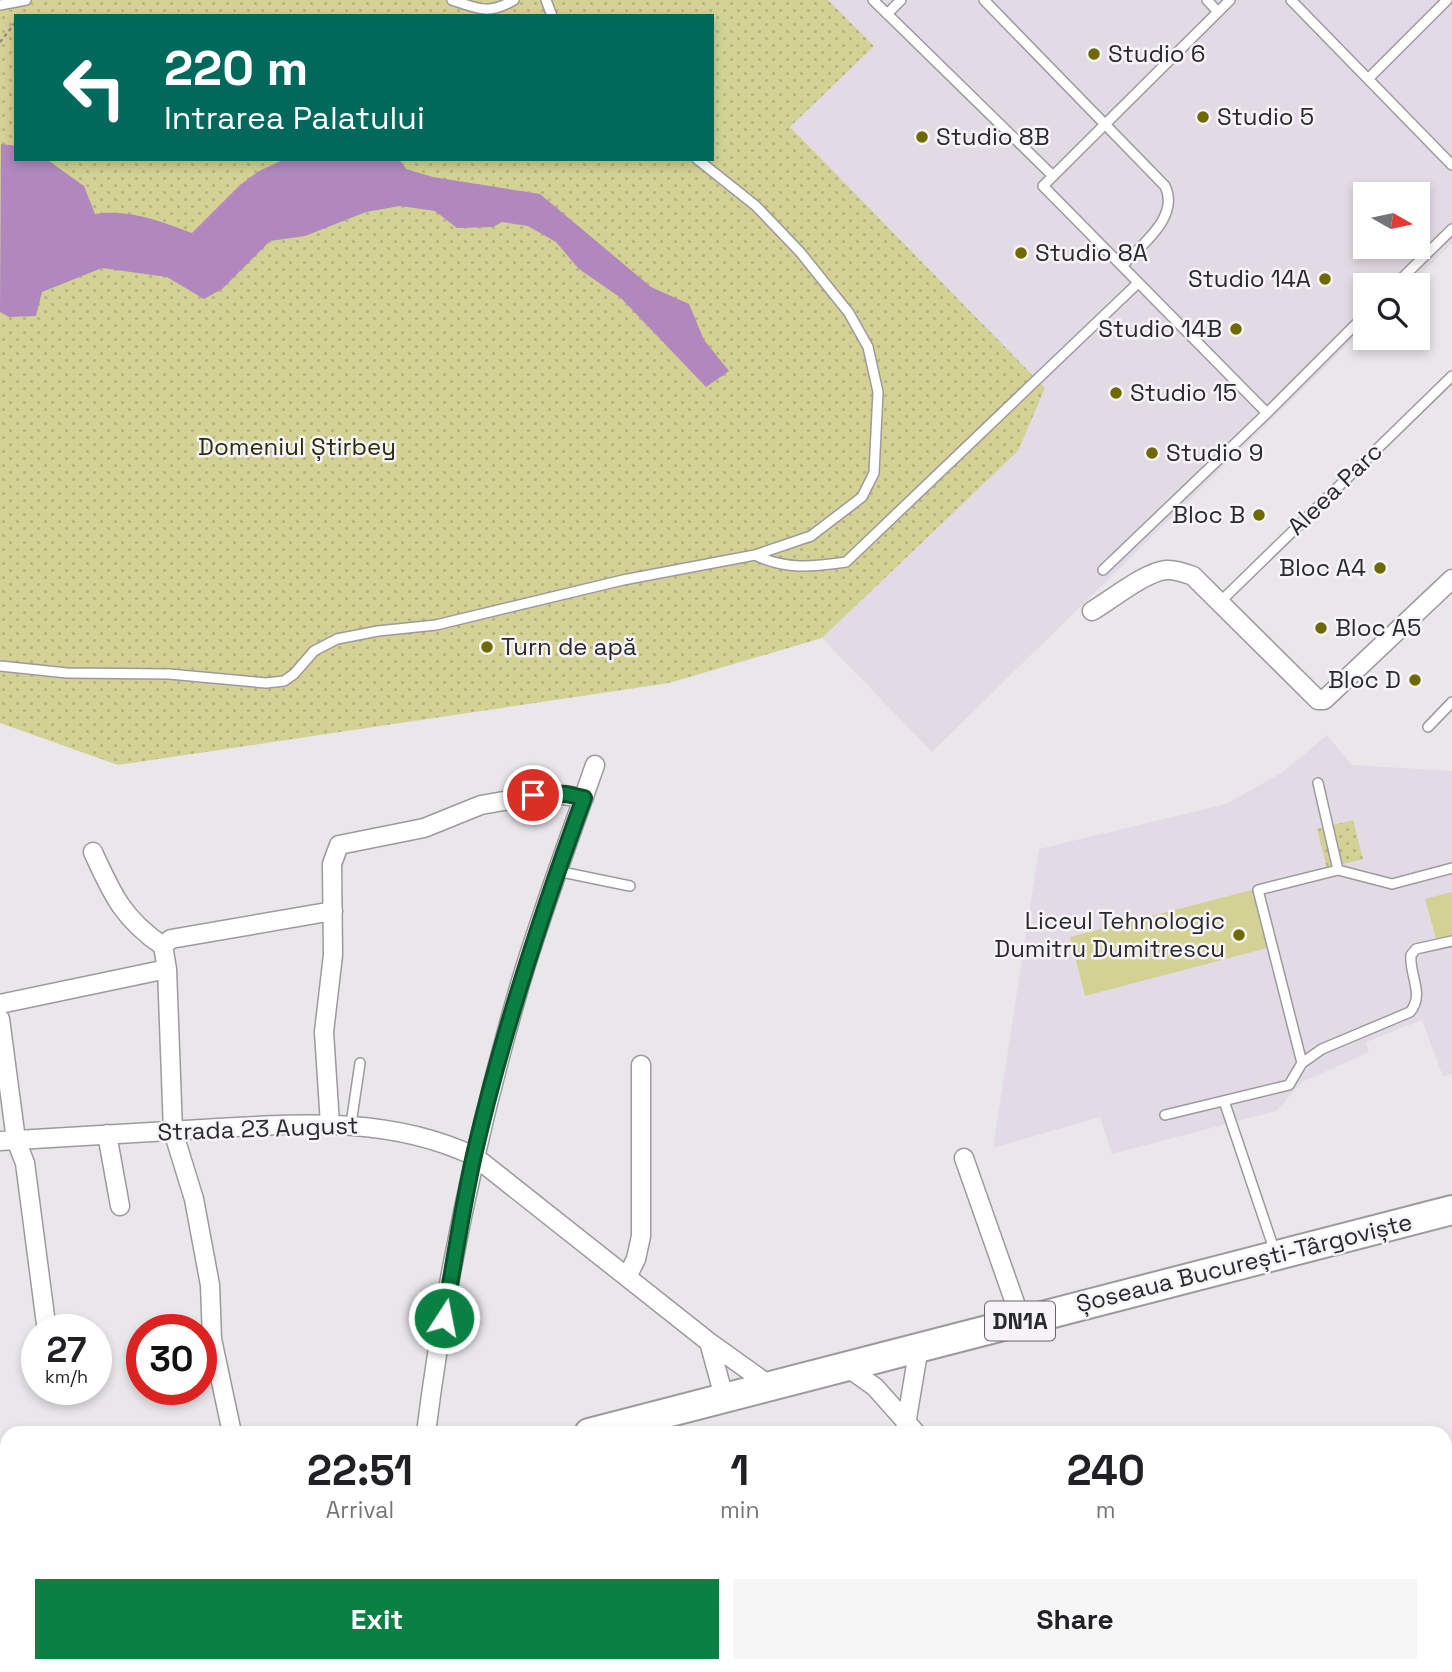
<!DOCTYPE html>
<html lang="en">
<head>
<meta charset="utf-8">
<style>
	:root { --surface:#fff; --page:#f6f6f6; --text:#202124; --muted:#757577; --accent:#0b8043 }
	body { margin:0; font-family:"Space Grotesk",sans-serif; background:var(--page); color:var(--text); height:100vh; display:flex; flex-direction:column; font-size:26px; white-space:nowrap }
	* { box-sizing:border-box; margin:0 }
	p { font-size:23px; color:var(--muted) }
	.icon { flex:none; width:38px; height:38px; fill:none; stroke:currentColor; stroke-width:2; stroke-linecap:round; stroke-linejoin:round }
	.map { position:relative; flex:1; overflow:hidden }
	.panel { position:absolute; left:0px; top:1426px; width:1452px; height:247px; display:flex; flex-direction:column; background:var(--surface); border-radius:21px 21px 0 0; box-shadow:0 4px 10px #0003 }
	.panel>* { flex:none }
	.top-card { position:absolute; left:14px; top:14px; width:700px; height:147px; border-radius:0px; box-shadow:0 4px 10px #0003; background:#00695c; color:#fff; overflow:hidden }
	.needle { width:46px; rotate:99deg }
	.tools { position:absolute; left:1353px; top:182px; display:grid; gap:14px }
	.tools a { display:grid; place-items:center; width:77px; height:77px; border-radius:0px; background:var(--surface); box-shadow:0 4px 10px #0003; font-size:35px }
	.speed { position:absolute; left:21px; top:1314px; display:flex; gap:14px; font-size:35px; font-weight:700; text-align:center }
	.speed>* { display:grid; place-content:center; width:91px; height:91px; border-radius:50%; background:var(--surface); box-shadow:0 4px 10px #0003; line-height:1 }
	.speed small { font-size:18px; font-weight:400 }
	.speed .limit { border:10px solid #d22; background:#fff; color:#111 }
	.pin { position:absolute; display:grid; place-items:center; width:60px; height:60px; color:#fff; margin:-30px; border:4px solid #fff; border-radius:50%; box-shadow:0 2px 7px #0007 }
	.me { position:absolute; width:77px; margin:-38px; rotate:11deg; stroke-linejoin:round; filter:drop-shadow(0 0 5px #0008) }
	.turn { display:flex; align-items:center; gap:24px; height:147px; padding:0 35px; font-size:32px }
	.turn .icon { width:91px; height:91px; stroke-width:2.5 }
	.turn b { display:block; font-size:49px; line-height:60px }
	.eta { display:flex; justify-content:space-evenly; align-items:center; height:119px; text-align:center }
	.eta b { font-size:42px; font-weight:600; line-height:49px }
	.action { display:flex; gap:14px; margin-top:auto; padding:14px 35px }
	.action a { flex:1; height:80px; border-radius:0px; background:var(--accent); color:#fff; font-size:28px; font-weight:600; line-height:80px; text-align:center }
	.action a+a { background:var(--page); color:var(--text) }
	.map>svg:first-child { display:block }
	.built { fill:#e2dbe5; fill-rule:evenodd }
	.green { fill:#d3d194 }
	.park { fill:url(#park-dots); fill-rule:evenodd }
	.water { fill:#b088be }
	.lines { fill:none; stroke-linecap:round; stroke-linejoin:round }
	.service-casing { stroke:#9d9a9d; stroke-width:12 }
	.minor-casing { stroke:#9d9a9d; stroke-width:21 }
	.primary-casing { stroke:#9d9a9d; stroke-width:32 }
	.path { stroke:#8d8c8e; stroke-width:2.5; stroke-dasharray:3.5 3.5; stroke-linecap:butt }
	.service { stroke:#fff; stroke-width:9 }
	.minor { stroke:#fff; stroke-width:18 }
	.primary { stroke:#fff; stroke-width:28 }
	.route-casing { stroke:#07532c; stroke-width:18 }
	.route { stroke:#0b8043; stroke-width:12 }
	.poi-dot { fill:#6e6901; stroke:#f6f4f7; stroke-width:2.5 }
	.labels { text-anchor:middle; stroke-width:5; stroke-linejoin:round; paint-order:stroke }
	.shield { fill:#f6f4f7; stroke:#676668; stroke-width:2 }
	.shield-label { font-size:23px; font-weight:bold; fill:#2a292b }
	.poi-label { font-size:24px; fill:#2a292b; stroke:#f6f4f7; text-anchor:start }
	.park-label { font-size:24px; fill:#2c2b0b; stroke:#f6f4f7 }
	.street-label { font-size:24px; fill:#2a292b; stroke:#f6f4f7 }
</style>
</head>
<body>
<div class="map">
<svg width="1452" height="1672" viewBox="0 0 1452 1672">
	<defs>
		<pattern id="park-dots" width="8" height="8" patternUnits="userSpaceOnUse" patternTransform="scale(1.75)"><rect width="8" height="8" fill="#d3d194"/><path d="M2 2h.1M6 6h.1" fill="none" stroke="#b5b380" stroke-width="1.8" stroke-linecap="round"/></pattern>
	</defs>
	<rect width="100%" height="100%" fill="#e9e7ea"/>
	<path class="built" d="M 828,0 L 1452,0 L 1452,243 L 1409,285 L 1365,285 L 1365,328 L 932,752 L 822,638 L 1018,451 L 790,126 L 874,46 ZM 1365,194 L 1418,194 L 1418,247 L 1365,247 Z
		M 1327,735 L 1352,765 L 1452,771 L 1452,1073 L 1443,1077 L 1422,1020 L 1366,1042 L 1369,1052 L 1302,1082 L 1276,1111 L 1112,1154 L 1100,1117 L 993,1148 L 1039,849 L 1226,804 L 1283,772 Z"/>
	<path class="green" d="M 1252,890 L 1267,948 L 1085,996 L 1070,937 Z
		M 1452,892 L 1452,938 L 1437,942 L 1425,899 Z"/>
	<path class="park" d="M 0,0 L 828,0 L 874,46 L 790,127 L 1045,388 L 1018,451 L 822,638 L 669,683 L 118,765 L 0,723 ZM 16,16 L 712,16 L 712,159 L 16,159 Z
		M 1353,820 L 1363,859 L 1327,868 L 1317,829 Z"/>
	<path class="water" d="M 1,144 L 16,146 L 16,159 L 46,159 L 84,186 L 95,214 C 130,209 159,221 192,233 L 240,185 L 259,171 L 285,159 L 399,159 L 406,169 L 433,177 L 540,194 L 651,287 L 689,304 L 704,340 L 729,371 L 706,387 L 621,298 L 579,269 L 556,242 L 528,226 L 502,222 L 493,227 L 457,228 L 435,211 L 400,206 L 366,212 L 305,236 L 270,241 L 222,289 L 204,299 L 167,277 L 102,268 L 42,292 L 36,316 L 9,317 L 0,312 Z"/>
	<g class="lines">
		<defs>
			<path id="service" d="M 452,0 C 478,9 489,15 514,0
				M 546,0 L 552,16
				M 873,0 L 1053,176
				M 984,0 L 1165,186 C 1180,217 1142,244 1122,266
				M 1207,0 L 1218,12
				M 1230,0 L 1043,186 L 1267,413 L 1365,315
				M 1291,0 L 1452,165
				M 0,5 L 26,0
				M 887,14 L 901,0
				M 1368,79 L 1447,0
				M 1395,285 L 1452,229
				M 755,555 C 786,570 812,567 846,562 L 1138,283
				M 1103,570 L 1267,413
				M 1219,603 L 1452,376
				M 0,666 L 67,673 L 169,674 L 266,683 L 284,681 L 294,674 L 314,651 L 337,639 L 378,631 L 436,625 L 623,580 L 755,555 L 811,536 L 862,497 L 874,473 L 878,392 L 868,347 L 849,313 L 800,252 L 756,206 L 697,159
				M 1428,727 L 1452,702
				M 1318,783 L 1338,870
				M 557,871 L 630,886
				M 1302,1063 L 1258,890 L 1338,870 L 1392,884 L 1452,868
				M 1224,1101 L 1275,1252
				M 1165,1115 L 1289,1085 L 1302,1063 L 1322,1049 L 1410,1012 C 1425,995 1409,975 1411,955 L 1416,949 L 1452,941
				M 351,1124 L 360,1063
				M 1446,1580 L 1452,1578"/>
			<path id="minor" d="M 1092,611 C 1111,600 1145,572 1166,570 C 1175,569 1185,573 1193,576 L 1318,700 L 1324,700 L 1452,579
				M 93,852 C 112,894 123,919 163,946
				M 0,1004 L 167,969
				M 0,1019 L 16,1140 L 25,1163 L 46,1324
				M 330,1124 L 324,1032 L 333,955 L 332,864 L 339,845 L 424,828 L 481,805 L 549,793 L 584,798
				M 107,1134 L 120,1206
				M 0,1141 C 67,1137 135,1133 202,1129 C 295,1124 387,1115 474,1156 L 709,1342 L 769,1385
				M 964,1158 L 1021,1320
				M 628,1275 L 636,1259 L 641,1236 L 641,1065
				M 709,1342 L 724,1397
				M 844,1365 L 875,1387 L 916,1433
				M 905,1430 L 919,1347
				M 232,1433 L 212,1339 L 210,1285 L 194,1199 L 173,1131 L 167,969 L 163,946 L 171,939 L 333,911
				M 426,1433 C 445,1280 478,1129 521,981 C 543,908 570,837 595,765
				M 55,1666 L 58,1672
				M 207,1666 L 210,1672
				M 1094,1666 L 1098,1672
				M 866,1672 L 867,1666"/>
			<path id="primary" d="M 589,1433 L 1452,1210
				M 0,1586 L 7,1584"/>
		</defs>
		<use href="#service" class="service-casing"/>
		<use href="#minor" class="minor-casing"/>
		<use href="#primary" class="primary-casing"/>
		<path class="path" d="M 0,42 L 16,22"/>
		<use href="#service" class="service"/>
		<use href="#minor" class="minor"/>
		<use href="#primary" class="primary"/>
	</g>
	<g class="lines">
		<defs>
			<path id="route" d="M 444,1318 C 454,1264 462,1209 474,1155 C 502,1034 541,915 584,798 L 566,794 L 533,795"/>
		</defs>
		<use href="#route" class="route-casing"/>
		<use href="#route" class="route"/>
	</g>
	<g class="poi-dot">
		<circle cx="1094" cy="54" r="7"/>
		<circle cx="1203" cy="117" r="7"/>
		<circle cx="922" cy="137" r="7"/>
		<circle cx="1021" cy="253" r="7"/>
		<circle cx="1325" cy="279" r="7"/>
		<circle cx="1236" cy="329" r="7"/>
		<circle cx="1116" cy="393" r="7"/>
		<circle cx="1152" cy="453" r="7"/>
		<circle cx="1259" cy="515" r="7"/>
		<circle cx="1380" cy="568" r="7"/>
		<circle cx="1321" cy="628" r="7"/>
		<circle cx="487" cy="647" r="7"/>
		<circle cx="1415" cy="680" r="7"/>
		<circle cx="1239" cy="935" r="7"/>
	</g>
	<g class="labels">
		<rect class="shield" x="985" y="1301.5" width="70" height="39" rx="5"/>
		<g class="shield-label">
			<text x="1020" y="1329">DN1A</text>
		</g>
		<g class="poi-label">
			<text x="1108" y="62">Studio 6</text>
			<text x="1217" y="125">Studio 5</text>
			<text x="936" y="145">Studio 8B</text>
			<text x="1035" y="261">Studio 8A</text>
			<text x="1311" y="287" text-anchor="end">Studio 14A</text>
			<text x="1222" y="337" text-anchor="end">Studio 14B</text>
			<text x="1130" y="401">Studio 15</text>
			<text x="1166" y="461">Studio 9</text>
			<text x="1245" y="523" text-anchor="end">Bloc B</text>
			<text x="1366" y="576" text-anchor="end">Bloc A4</text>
			<text x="1335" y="636">Bloc A5</text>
			<text x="501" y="655">Turn de apă</text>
			<text x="1401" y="688" text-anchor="end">Bloc D</text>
			<text x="1225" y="929" text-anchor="end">Liceul Tehnologic<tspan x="1225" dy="28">Dumitru Dumitrescu</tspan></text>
		</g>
		<g class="park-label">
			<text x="297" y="455">Domeniul Știrbey</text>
		</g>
		<g class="street-label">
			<text transform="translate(1335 489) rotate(-44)" y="8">Aleea Parc</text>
			<text transform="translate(258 1129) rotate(-2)" y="8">Strada 23 August</text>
			<text transform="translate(1244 1263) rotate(-14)" y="8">Șoseaua București-Târgoviște</text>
		</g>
	</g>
</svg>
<div class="tools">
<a><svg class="needle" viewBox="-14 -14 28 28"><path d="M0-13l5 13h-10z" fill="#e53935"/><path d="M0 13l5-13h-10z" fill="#757577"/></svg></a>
<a><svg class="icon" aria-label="search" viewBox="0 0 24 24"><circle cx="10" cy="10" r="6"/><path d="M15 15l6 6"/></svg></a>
</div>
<div class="speed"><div>27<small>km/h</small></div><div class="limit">30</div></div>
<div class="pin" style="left:533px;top:795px;background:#d93025"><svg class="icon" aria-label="arrive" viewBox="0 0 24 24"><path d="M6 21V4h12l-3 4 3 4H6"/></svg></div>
<svg class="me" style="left:444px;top:1318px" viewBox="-20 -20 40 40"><circle r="17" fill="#0b8043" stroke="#fff" stroke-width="3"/><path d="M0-11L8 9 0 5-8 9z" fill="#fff"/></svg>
<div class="top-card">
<div class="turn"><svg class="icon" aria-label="left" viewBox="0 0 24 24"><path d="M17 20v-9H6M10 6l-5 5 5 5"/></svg><div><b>220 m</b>Intrarea Palatului</div></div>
</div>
<section class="panel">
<div class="eta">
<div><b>22:51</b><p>Arrival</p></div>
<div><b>1</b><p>min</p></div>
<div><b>240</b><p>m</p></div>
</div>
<div class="action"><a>Exit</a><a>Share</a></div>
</section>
</div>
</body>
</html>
